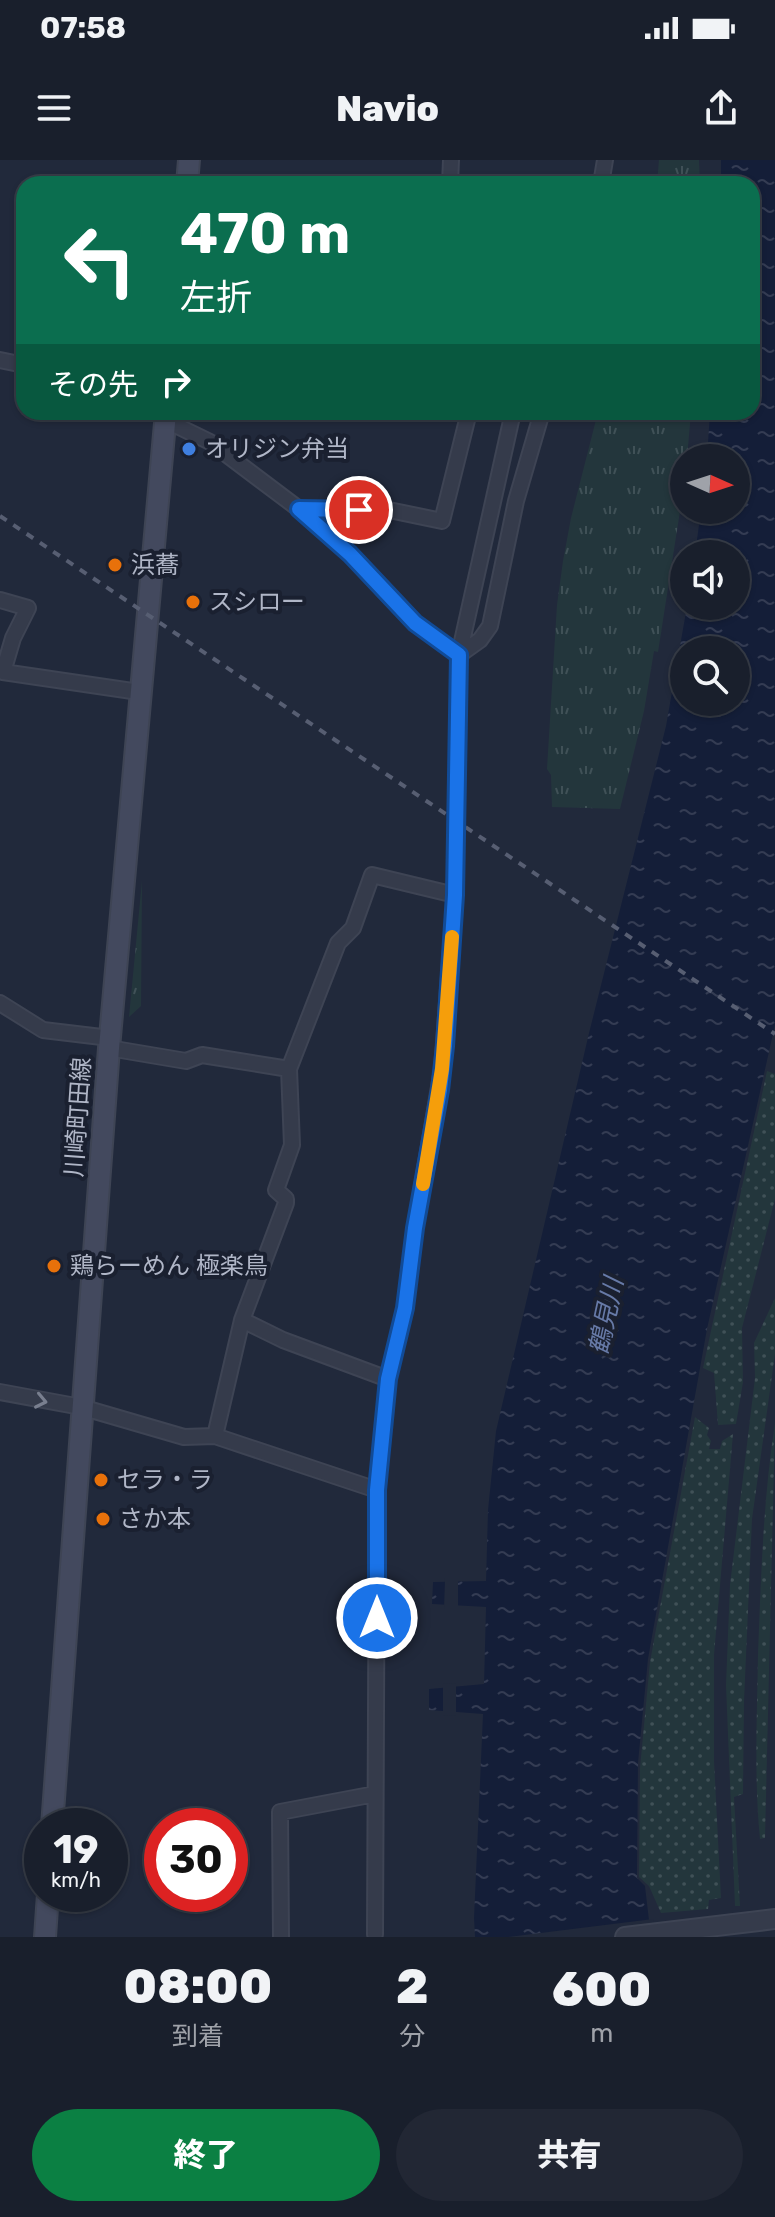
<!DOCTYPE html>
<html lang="ja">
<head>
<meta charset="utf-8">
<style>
	:root { --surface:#191f2c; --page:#222734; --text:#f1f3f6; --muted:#9fa2a9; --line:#373d48; --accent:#0b8043 }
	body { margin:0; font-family:Rubik,"Noto Sans JP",sans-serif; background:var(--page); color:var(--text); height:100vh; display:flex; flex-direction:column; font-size:30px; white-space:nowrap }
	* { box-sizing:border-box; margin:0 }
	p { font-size:26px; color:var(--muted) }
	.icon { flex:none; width:44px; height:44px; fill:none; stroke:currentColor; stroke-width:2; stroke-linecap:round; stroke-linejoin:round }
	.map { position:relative; height:1777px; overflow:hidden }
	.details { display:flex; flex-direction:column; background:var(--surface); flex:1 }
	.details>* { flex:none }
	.banner { position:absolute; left:16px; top:16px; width:744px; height:244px; border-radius:24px; box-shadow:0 2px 6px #0004,0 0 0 2px var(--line); background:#0b6e4f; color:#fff; overflow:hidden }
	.needle { width:52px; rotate:93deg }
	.tools { position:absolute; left:670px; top:284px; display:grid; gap:16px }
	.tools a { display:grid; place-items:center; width:80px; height:80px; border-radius:50%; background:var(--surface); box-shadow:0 2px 6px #0004,0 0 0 2px var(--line); font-size:40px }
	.speed { position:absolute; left:24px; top:1648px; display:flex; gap:16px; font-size:40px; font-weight:700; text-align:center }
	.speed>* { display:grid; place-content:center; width:104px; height:104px; border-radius:50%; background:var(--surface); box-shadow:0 2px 6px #0004,0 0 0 2px var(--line); line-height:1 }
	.speed small { font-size:20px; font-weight:400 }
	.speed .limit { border:12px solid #d22; background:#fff; color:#111 }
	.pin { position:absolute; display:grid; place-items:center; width:68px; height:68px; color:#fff; margin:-34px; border:4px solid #fff; border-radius:50%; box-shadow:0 2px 8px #0007 }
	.me { position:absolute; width:88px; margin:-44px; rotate:0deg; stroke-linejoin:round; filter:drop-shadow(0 0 6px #0008) }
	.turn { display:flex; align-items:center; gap:28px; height:168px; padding:0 32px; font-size:36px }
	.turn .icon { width:104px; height:104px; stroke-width:2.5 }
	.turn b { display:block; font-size:56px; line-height:68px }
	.then { display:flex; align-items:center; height:76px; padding:0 32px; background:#0003; gap:16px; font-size:30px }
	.eta { display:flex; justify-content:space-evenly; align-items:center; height:136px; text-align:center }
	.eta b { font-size:48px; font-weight:800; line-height:56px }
	.button { display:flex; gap:16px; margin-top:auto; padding:16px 32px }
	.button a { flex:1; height:92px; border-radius:48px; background:var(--accent); color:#fff; font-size:32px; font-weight:800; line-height:92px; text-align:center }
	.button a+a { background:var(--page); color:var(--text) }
	.status { display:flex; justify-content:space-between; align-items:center; height:56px; padding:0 40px; background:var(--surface); direction:ltr }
	.status svg { height:22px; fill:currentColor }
	header { display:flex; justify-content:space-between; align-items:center; height:104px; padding:0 32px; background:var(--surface); font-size:36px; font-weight:800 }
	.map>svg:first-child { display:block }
	.grass { fill:url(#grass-dots) }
	.park { fill:url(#park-tufts) }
	.water { fill:url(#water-ripples); fill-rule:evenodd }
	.pier { fill:#21293b }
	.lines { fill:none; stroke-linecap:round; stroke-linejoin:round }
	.minor-casing { stroke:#3e4454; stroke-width:18 }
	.tertiary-casing { stroke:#3e4454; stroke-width:22 }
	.secondary-casing { stroke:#3e4454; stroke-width:24 }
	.minor { stroke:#353b4b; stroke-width:14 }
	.tertiary { stroke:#353b4b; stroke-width:18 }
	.secondary { stroke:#43495e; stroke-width:20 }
	.rail { stroke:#575e72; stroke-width:4; stroke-dasharray:8 8; stroke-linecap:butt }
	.oneway { stroke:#797f8f }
	.route-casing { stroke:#114b97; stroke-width:20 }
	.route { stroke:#1a73e8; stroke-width:14 }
	.slow { stroke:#f59e0b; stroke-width:14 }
	.shop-dot { fill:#3f7fe0; stroke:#1a2030; stroke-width:3 }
	.food-dot { fill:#e8710a; stroke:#1a2030; stroke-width:3 }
	.labels { text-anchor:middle; stroke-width:8; stroke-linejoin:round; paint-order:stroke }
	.poi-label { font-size:24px; fill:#b0b6c7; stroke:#1a2030; text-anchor:start }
	.street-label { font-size:24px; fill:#b0b6c7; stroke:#1a2030 }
	.water-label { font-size:26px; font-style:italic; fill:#677aa7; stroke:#1a2030 }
</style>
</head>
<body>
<div class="status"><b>07:58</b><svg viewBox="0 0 49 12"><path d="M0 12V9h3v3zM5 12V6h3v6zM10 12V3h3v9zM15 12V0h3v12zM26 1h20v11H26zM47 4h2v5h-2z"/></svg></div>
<header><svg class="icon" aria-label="menu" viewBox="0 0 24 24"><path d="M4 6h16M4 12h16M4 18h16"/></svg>Navio<svg class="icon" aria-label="share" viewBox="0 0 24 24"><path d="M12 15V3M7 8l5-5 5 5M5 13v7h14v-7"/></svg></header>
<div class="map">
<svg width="775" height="1777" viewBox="0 0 775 1777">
	<defs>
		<pattern id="grass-dots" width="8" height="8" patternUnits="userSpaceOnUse" patternTransform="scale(2)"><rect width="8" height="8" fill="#23363c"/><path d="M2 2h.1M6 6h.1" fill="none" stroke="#405157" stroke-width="1.8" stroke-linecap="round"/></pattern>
		<pattern id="park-tufts" width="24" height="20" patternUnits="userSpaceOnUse" patternTransform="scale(2)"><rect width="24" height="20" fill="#23363c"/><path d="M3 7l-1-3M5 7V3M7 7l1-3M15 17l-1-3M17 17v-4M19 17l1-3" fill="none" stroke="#405157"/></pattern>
		<pattern id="water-ripples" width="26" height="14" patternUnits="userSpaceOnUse" patternTransform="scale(2)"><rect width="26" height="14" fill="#141e38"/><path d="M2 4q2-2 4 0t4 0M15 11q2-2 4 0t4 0" fill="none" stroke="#343c53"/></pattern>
	</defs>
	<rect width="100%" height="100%" fill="#21293b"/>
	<path class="grass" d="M 767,911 L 775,914 L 775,1039 L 742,1168 L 743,1222 L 736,1264 L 718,1265 L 714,1213 L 703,1208 Z
		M 775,1138 L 775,1194 L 752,1359 L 744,1541 L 743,1634 L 734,1637 L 740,1746 L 735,1746 L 726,1525 L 730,1425 L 755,1218 L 754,1183 Z
		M 695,1257 L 709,1268 L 707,1275 L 711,1281 L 709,1289 L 720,1289 L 722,1281 L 733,1274 L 714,1495 L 714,1601 L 721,1738 L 709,1740 L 708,1749 L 661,1753 L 649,1726 L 639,1717 L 640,1608 L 650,1502 Z
		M 775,1263 L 765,1678 L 760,1679 C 754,1618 757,1557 758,1495 C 761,1418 763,1340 775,1263 Z"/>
	<path class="park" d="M 659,0 L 699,0 L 700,24 L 657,24 Z
		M 598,252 L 691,252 L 687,298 L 684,298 L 680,351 L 658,492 L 654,491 L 644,551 L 620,649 L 552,647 L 551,615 L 547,609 L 557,445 L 563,401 L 571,358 Z
		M 142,721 L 141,846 L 129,857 Z"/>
	<path class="water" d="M 721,0 L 775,0 L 775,865 L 707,1169 L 648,1499 L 638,1603 L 637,1718 L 645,1726 L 651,1777 L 475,1777 L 474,1758 L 483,1554 L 429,1550 L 429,1529 L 484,1524 L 486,1447 L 432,1444 L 433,1422 L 486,1421 L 488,1350 L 496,1271 L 589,873 L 666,566 L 687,446 L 736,446 L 736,394 L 695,394 L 701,350 L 736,350 L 736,298 L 707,298 L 710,252 L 752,252 L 752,24 L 721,24 ZM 684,490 L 736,490 L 736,542 L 684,542 Z"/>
	<path class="pier" d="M 445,1418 L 458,1418 L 458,1449 L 444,1449 Z
		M 456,1523 L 456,1556 L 443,1555 L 443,1524 Z
		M 653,1759 L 655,1777 L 508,1777 Z"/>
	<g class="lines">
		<defs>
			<path id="minor" d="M 450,24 L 451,0
				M 601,24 L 605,0
				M 0,200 L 24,205
				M 165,260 L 210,282 L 299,349 L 350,394 L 415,463 L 459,495 L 455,735 L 442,909 L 415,1068 L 405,1148 L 388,1219 L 377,1330 L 375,1774
				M 299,349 L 389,350 L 442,361 L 469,252
				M 0,440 L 28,448 L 13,478 L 3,512 L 139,532
				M 459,495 L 480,480 L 490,466 L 516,341 L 542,252
				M 459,495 L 513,252
				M 0,843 L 43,870 L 110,878
				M 109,888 L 186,901 L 202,895 L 289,909 L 338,783 L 353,768 L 372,715 L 455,735
				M 242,1160 L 283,1180 L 388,1219
				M 0,1232 L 81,1247 L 184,1277 L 215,1276 L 377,1330
				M 215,1276 L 242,1160 L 286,1043 L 286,1039 L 276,1030 L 292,985 L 289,909
				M 281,1777 L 280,1652 L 375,1634"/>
			<path id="tertiary" d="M 625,1777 L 775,1759"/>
			<path id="secondary" d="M 187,24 L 189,0
				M 52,1666 L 109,888 L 166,252
				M 45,1777 L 48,1734"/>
		</defs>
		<use href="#minor" class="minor-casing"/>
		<use href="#tertiary" class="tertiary-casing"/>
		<use href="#secondary" class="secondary-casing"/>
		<use href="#minor" class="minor"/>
		<use href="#tertiary" class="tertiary"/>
		<use href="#secondary" class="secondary"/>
		<path class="rail" d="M 0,356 L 775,874"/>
	</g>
	<defs><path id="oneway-chevron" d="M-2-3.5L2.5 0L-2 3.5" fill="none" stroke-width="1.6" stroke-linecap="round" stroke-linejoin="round" transform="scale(2)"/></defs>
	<use class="oneway" href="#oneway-chevron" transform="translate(41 1241) rotate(12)"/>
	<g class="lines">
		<defs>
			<path id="route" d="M 359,350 L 299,349 L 350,394 L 415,463 L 459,495 L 455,735 L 445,886 L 440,930 L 415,1068 L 405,1148 L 388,1219 L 377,1330 L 377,1458"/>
		</defs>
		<use href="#route" class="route-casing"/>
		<use href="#route" class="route"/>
		<path class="slow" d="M 423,1024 L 442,909 L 452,777"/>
	</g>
	<circle class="shop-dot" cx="189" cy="289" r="8"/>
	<g class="food-dot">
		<circle cx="115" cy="405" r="8"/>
		<circle cx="193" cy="442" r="8"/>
		<circle cx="54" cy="1106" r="8"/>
		<circle cx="101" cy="1320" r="8"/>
		<circle cx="103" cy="1359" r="8"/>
	</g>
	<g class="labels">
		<g class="poi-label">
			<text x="205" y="297">オリジン弁当</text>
			<text x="131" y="413">浜蕎</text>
			<text x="209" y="450">スシロー</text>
			<text x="70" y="1114">鶏らーめん 極楽鳥</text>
			<text x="117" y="1328">セラ・ラ</text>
			<text x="119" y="1367">さか本</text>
		</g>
		<g class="street-label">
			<text transform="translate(78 957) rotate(-86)" y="8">川崎町田線</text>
		</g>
		<g class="water-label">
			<text transform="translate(606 1156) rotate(-78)" y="9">鶴見川</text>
		</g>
	</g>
</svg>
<div class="tools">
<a><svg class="needle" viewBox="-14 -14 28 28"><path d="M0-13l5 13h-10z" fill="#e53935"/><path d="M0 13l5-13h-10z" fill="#9fa2a9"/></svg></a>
<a><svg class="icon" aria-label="sound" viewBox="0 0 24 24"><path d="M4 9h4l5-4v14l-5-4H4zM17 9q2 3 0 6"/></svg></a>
<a><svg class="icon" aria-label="search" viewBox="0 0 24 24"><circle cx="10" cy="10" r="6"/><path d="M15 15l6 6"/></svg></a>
</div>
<div class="speed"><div>19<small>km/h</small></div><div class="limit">30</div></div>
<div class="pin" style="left:359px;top:350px;background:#d93025"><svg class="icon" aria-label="arrive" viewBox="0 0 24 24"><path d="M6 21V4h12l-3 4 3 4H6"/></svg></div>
<svg class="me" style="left:377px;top:1458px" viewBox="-20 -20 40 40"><circle r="17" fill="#1a73e8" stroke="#fff" stroke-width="3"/><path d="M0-11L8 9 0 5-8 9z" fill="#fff"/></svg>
<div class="banner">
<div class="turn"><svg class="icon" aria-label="left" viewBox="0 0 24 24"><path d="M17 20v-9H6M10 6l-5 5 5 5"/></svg><div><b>470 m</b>左折</div></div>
<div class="then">その先<svg class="icon" aria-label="right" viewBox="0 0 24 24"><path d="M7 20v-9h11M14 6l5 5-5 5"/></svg></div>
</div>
</div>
<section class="details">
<div class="eta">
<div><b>08:00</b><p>到着</p></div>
<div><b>2</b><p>分</p></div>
<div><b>600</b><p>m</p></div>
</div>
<div class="button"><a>終了</a><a>共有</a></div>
</section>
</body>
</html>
